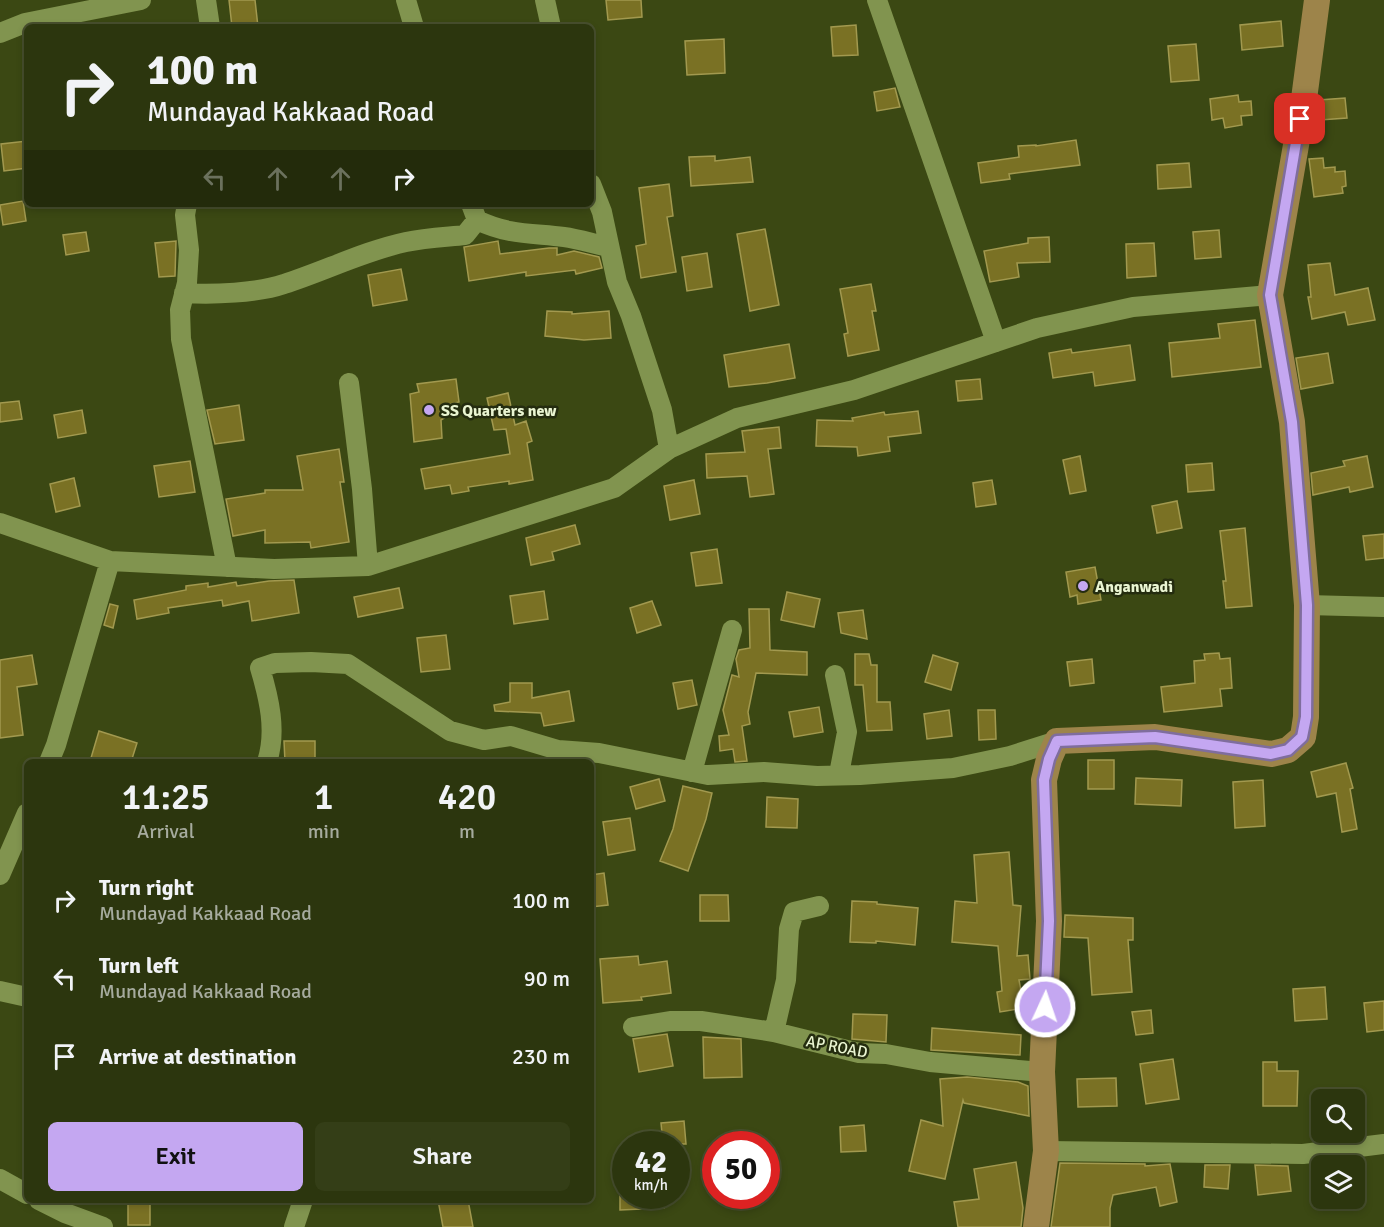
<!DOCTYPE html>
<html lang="en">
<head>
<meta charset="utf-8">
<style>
	:root { --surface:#2c360e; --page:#343e17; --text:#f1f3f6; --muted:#a6ab9e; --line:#48502e; --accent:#c4a7f1 }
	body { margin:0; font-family:Signika,sans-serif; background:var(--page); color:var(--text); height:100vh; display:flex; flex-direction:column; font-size:22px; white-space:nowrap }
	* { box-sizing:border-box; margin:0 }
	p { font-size:20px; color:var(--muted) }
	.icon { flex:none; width:33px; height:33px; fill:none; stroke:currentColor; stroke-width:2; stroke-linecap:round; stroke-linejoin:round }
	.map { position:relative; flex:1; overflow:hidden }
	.side { position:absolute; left:24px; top:759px; width:570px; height:444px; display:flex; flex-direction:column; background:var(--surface); border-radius:9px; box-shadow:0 3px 9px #0003,0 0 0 2px var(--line) }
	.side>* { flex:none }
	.hud { position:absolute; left:24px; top:24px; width:570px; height:183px; border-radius:9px; box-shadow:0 3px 9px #0003,0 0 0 2px var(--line); background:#2c360e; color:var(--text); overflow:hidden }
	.fabs { position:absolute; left:1311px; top:1089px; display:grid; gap:12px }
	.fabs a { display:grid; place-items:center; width:54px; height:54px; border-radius:9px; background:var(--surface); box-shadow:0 3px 9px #0003,0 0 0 2px var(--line); font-size:30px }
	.speed { position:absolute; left:612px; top:1131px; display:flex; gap:12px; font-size:30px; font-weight:700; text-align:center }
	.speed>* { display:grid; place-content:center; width:78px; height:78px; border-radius:50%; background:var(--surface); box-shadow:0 3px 9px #0003,0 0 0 2px var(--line); line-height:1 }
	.speed small { font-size:15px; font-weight:400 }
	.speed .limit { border:9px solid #d22; background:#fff; color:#111 }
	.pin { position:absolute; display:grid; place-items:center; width:51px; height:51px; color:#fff; margin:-26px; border-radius:12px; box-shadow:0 3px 9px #0006 }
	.me { position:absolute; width:66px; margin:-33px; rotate:3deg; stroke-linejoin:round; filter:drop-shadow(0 0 4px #0008) }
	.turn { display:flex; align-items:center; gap:21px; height:126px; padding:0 24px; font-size:27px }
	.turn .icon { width:78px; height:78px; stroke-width:2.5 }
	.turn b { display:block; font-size:42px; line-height:51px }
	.lanes { display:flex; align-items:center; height:57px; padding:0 24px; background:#0003; justify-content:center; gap:30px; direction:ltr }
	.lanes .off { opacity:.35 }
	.eta { display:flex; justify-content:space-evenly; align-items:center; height:102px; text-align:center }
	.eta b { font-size:36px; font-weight:600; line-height:42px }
	.button { display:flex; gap:12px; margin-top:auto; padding:12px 24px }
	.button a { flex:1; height:69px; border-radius:9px; background:var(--accent); color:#111; font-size:24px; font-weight:600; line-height:69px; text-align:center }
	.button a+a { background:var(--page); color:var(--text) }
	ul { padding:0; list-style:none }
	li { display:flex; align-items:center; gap:18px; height:78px; padding:0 24px }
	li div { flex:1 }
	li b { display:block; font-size:22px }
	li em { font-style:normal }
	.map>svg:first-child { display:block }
	.building { fill:#7a7124; stroke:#a2994f; stroke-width:1.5 }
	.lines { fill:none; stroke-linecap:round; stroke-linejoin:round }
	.minor { stroke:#81944f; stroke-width:20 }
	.major { stroke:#9d844a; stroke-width:26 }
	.route-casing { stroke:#7f6d9d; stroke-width:15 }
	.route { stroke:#c4a7f1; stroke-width:10 }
	.poi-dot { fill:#c4a7f1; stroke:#242c0f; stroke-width:2 }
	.labels { text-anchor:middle; stroke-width:5; stroke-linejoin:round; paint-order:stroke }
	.poi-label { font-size:16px; font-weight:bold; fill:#eaf5d2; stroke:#242c0f; text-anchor:start }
	.street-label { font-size:16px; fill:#eaf5d2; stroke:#242c0f }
</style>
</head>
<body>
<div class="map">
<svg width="1384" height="1227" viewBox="0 0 1384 1227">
	<rect width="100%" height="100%" fill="#3b4813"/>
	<path class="building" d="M 229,0 L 255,0 L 258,27 L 232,27 Z
		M 606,0 L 641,0 L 642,17 L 608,20 Z
		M 1281,21 L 1283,46 L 1242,50 L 1240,25 Z
		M 856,25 L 858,55 L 833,56 L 831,27 Z
		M 724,39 L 725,73 L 687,75 L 685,41 Z
		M 1196,44 L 1199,80 L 1171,82 L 1168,46 Z
		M 895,88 L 900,107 L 877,111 L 874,92 Z
		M 1238,95 L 1239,102 L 1251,101 L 1252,115 L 1241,116 L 1242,125 L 1225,128 L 1223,118 L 1212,120 L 1210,99 Z
		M 1345,98 L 1347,118 L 1320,120 L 1319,100 Z
		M 1076,140 L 1080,165 L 1009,174 L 1010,179 L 981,183 L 978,163 L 1019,157 L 1018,146 L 1036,145 L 1036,146 Z
		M 27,141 L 27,168 L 4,171 L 1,144 Z
		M 715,156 L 715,161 L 750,157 L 753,182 L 691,186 L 689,157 Z
		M 1323,158 L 1324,168 L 1335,167 L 1335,172 L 1345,171 L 1346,186 L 1342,187 L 1343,193 L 1314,197 L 1309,159 Z
		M 1189,163 L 1191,187 L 1158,189 L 1157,165 Z
		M 669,184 L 673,216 L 667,217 L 676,272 L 641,278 L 636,246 L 646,244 L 639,188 Z
		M 23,201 L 26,221 L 3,225 L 0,205 Z
		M 765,229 L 779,305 L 750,311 L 737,234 Z
		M 1219,230 L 1221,257 L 1195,259 L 1193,232 Z
		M 86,232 L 89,251 L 66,255 L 63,235 Z
		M 1049,237 L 1050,262 L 1017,263 L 1019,277 L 990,282 L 984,251 L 1028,243 L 1028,238 Z
		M 176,241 L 175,276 L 159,277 L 155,243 Z
		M 498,241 L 500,254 L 549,248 L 557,248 L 557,255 L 574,251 L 599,257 L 602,268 L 576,274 L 575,270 L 526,276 L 526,272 L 469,281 L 464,247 Z
		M 1154,243 L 1156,276 L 1127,278 L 1126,244 Z
		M 707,253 L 712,287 L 687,291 L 682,257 Z
		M 1330,263 L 1335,295 L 1368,288 L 1375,320 L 1348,325 L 1345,312 L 1312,319 L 1308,297 L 1311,297 L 1308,265 Z
		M 401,269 L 407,300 L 373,306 L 368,275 Z
		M 871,284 L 876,311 L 872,311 L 879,350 L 848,356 L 844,334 L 848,333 L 840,289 Z
		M 547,311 L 572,312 L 572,314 L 609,311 L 611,338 L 584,340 L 545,336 Z
		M 1255,320 L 1261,367 L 1172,377 L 1169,343 L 1220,338 L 1218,324 Z
		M 789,344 L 795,378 L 767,383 L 729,387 L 724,355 Z
		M 1130,345 L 1135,380 L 1095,386 L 1093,372 L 1053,378 L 1049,353 L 1071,349 L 1072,353 Z
		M 1328,353 L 1333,383 L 1301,389 L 1296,358 Z
		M 456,379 L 459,402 L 446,405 L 449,415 L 441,420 L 442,438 L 414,442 L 410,394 L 419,392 L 417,384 Z
		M 980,379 L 982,399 L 958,401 L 956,381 Z
		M 508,393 L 515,425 L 526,421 L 532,441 L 527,443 L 533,480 L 509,484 L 509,481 L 468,487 L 469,491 L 452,494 L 450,485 L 425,489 L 421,469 L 510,454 L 506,429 L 494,430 L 487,398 Z
		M 19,401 L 22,419 L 0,422 L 0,403 Z
		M 239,405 L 244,440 L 215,444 L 207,410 Z
		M 82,410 L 86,433 L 58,438 L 54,415 Z
		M 918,411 L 921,433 L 888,437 L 890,451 L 858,456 L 857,447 L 816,446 L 817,420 L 853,421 L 852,418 L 884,412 L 885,415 Z
		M 779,427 L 781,448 L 768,449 L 774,494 L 750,497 L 747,476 L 707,478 L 706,454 L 745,452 L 742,431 Z
		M 339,449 L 344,482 L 340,482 L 349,542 L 311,548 L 310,542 L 265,543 L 265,530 L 233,536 L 226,499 L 265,493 L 265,490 L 303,490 L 297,456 Z
		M 1080,456 L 1086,491 L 1070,494 L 1063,460 Z
		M 1367,456 L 1373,487 L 1350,492 L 1349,487 L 1313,495 L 1311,473 L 1345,466 L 1343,461 Z
		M 190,461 L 195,492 L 159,497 L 154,466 Z
		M 1212,463 L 1214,490 L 1188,492 L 1186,465 Z
		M 74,478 L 80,506 L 56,512 L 50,484 Z
		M 694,480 L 700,514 L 670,520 L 664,486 Z
		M 992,480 L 996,504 L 976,507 L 973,483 Z
		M 1177,501 L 1182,528 L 1157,533 L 1152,506 Z
		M 575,525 L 580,544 L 552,552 L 554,560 L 531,565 L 526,538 Z
		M 1245,528 L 1252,606 L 1226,608 L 1223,581 L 1226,581 L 1220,531 Z
		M 1384,534 L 1384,558 L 1366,560 L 1363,536 Z
		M 717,549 L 722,583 L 696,586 L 691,553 Z
		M 1095,567 L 1101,600 L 1078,604 L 1077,595 L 1070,597 L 1066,572 Z
		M 294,580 L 299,613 L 252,621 L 249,601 L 223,606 L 222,600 L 168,608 L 169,613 L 137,619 L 134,600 L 186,590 L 186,586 L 208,583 L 208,587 L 236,582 L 237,586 L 269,581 Z
		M 399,588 L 403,608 L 358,617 L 354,597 Z
		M 544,591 L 548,619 L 514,624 L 510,596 Z
		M 787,592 L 820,599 L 814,627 L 781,620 Z
		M 652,601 L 661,625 L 637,633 L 630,608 Z
		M 110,604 L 118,606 L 113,628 L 104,625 Z
		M 749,609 L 769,609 L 770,650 L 807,652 L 807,675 L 756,673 L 748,712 L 750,724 L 742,726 L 747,761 L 735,762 L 733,749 L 720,751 L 719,736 L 729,735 L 723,710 L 732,675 L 739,677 L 736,659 L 739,650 L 750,648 Z
		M 863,610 L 867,639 L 841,633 L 838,613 Z
		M 446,635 L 450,669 L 421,672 L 417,638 Z
		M 1219,653 L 1220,659 L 1230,658 L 1232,688 L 1220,689 L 1222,706 L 1164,712 L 1161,687 L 1195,683 L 1194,661 L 1205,660 L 1204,654 Z
		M 855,654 L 869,654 L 871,665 L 877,665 L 877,702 L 890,702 L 892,730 L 867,731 L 863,685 L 855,685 Z
		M 32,655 L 37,684 L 17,687 L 23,735 L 0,738 L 0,660 Z
		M 933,655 L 958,663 L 951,690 L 925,682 Z
		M 1092,659 L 1094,683 L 1070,686 L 1067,662 Z
		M 692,680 L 697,705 L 678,709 L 673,683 Z
		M 510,683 L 532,683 L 532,698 L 569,691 L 574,721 L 544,726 L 541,713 L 495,711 L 494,705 L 510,702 Z
		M 819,707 L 823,732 L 794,737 L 789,712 Z
		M 949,710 L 952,736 L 927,739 L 924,714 Z
		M 978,710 L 995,710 L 996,739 L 979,740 Z
		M 99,731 L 137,743 L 131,762 L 105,762 L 91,758 Z
		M 284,741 L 315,741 L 315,762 L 285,762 Z
		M 1088,760 L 1114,760 L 1114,789 L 1088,789 Z
		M 1346,763 L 1353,788 L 1350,789 L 1357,829 L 1342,832 L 1336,793 L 1317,797 L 1311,772 Z
		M 1136,778 L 1182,780 L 1181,806 L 1135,804 Z
		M 659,779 L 665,801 L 636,809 L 630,787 Z
		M 1263,780 L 1265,826 L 1235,828 L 1233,782 Z
		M 683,786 L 712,793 L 706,819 L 688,871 L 660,861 L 673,829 Z
		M 767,797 L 798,799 L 797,828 L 766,827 Z
		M 630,818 L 635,850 L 608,855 L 603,822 Z
		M 1009,852 L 1013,905 L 1021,906 L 1017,956 L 1028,955 L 1030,979 L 1019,980 L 1024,1008 L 1000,1012 L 997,992 L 1002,991 L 998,946 L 952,942 L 955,901 L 977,903 L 974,855 Z
		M 604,873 L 608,905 L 591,907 L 591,875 Z
		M 700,895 L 728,895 L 729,921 L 700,921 Z
		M 852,901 L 877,902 L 877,904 L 918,908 L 915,945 L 876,941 L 876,943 L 850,942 Z
		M 1065,915 L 1133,918 L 1133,940 L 1128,940 L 1132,992 L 1092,995 L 1088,938 L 1064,937 Z
		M 638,956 L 639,965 L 667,961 L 671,993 L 641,997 L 642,1000 L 603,1003 L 600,959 Z
		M 1325,987 L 1327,1019 L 1295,1021 L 1293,989 Z
		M 1384,1001 L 1384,1030 L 1367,1032 L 1364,1003 Z
		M 1151,1010 L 1153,1033 L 1136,1035 L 1132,1012 Z
		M 853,1014 L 887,1015 L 886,1042 L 852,1039 Z
		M 932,1028 L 1021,1035 L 1020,1055 L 931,1050 Z
		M 667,1034 L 673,1066 L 639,1072 L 633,1039 Z
		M 703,1037 L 741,1039 L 742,1077 L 704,1078 Z
		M 1173,1059 L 1179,1099 L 1146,1104 L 1140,1064 Z
		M 1263,1062 L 1277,1062 L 1277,1071 L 1298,1071 L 1297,1106 L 1263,1106 Z
		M 967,1077 L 1018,1082 L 1028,1086 L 1029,1116 L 964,1103 L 963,1100 L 945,1179 L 909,1171 L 921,1120 L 943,1126 L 940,1079 Z
		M 1116,1078 L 1117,1106 L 1078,1107 L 1077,1079 Z
		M 684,1121 L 686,1144 L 663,1144 L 661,1123 Z
		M 864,1125 L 866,1151 L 841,1152 L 840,1127 Z
		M 1016,1162 L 1023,1208 L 1021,1227 L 958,1227 L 954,1202 L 979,1199 L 974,1169 Z
		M 1060,1163 L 1145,1164 L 1145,1166 L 1170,1164 L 1177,1202 L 1160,1206 L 1156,1187 L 1113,1195 L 1110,1208 L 1110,1227 L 1051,1227 Z
		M 1205,1165 L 1230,1165 L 1228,1189 L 1204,1187 Z
		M 1255,1165 L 1288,1166 L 1291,1191 L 1258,1195 Z
		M 620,1196 L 664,1196 L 664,1208 L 620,1210 Z
		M 128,1200 L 150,1200 L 150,1225 L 128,1225 Z
		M 438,1200 L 468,1200 L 473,1227 L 443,1227 Z"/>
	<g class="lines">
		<path class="minor" d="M 206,0 L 210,27
			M 406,0 L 414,27
			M 545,0 L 551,27
			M 877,0 L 996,342
			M 0,33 L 25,23 L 141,0
			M 591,184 L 602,212 L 617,282 L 631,316 L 662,410 L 669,449
			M 187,204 L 185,215 L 189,250 L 187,283 L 180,310 L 181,339 L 227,567
			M 471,204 L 477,220 C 508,235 531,233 564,237 C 579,239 594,244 609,247
			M 184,293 C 212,295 258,293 284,284 C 325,271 364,251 406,242 C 425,238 446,237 465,235 L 477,220
			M 349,383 L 362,489 L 368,566
			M 0,523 L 110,561
			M 1307,605 L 1384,607
			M 835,675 L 847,732 L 839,774
			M 49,762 L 56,745 L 110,561 L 274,569 L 368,566 L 614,488 L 669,449 L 737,418 L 854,390 L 1037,328 L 1133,307 L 1270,295
			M 267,762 C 277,731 269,698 260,668 L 275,663 L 311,662 L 348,664 L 450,731 L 484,740 L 511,736 L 558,750 L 599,753 L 708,775 L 764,772 L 817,776 L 860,775 L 953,768 L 1010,756 L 1057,741
			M 692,772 L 732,630
			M 0,875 L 27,813
			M 0,991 L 27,997
			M 633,1027 L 670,1021 L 701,1021 L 774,1032 L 859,1053 L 886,1054 L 930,1062 L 1042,1072
			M 774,1032 L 786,980 L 789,929 L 794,912 L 819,906
			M 1046,1151 L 1303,1154 L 1384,1144
			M 0,1179 L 27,1194
			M 39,1200 L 65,1213 L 103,1227
			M 294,1227 L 303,1200"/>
		<path class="major" d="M 1036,1227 L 1046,1151 L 1042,1072 L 1049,921 L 1044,780 L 1049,759 L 1057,741 L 1155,737 L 1271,754 L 1288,750 L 1303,737 L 1306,717 L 1307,605 L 1292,422 L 1270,295 L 1304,99 L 1317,0"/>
	</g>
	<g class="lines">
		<defs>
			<path id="route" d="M 1045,1007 L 1049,921 L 1044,780 L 1049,759 L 1057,741 L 1155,737 L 1271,754 L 1288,750 L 1302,737 L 1306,717 L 1307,605 L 1292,422 L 1270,295 L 1300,119"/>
		</defs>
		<use href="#route" class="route-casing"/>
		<use href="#route" class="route"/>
	</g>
	<g class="poi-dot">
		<circle cx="429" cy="410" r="6"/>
		<circle cx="1083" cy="586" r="6"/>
	</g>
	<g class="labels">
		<g class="poi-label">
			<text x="441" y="416">SS Quarters new</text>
			<text x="1095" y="592">Anganwadi</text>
		</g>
		<g class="street-label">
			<text transform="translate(837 1046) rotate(11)" y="6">AP ROAD</text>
		</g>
	</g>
</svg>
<div class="fabs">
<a><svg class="icon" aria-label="search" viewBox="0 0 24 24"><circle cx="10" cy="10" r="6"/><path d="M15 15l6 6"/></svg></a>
<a><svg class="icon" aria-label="layers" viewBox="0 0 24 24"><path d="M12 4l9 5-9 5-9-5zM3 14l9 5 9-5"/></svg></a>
</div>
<div class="speed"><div>42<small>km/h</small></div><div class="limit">50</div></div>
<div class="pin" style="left:1300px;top:119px;background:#d93025"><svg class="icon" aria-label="arrive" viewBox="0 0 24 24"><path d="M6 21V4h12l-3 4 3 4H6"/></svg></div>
<svg class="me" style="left:1045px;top:1007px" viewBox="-20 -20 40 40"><circle r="17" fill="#c4a7f1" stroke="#fff" stroke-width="3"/><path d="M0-11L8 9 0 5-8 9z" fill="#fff"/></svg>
<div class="hud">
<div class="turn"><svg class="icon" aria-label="right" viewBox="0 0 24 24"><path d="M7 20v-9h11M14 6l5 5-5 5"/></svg><div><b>100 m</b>Mundayad Kakkaad Road</div></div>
<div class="lanes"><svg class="icon off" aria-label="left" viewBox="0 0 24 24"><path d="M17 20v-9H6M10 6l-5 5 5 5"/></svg><svg class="icon off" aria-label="ahead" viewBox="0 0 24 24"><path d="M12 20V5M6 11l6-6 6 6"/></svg><svg class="icon off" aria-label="ahead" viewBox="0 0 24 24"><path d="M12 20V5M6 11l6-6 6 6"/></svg><svg class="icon" aria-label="right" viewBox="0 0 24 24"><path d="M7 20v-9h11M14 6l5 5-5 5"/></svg></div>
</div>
<section class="side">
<div class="eta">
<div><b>11:25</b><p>Arrival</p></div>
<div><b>1</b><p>min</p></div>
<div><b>420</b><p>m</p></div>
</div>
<ul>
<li><svg class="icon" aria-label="right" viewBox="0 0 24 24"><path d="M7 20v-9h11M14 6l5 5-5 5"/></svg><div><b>Turn right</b><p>Mundayad Kakkaad Road</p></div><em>100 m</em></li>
<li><svg class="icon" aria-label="left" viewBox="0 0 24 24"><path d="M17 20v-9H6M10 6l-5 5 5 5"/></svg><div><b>Turn left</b><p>Mundayad Kakkaad Road</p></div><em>90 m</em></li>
<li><svg class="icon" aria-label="arrive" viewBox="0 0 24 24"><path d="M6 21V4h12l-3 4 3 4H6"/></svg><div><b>Arrive at destination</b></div><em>230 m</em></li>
</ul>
<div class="button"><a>Exit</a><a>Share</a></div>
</section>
</div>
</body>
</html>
